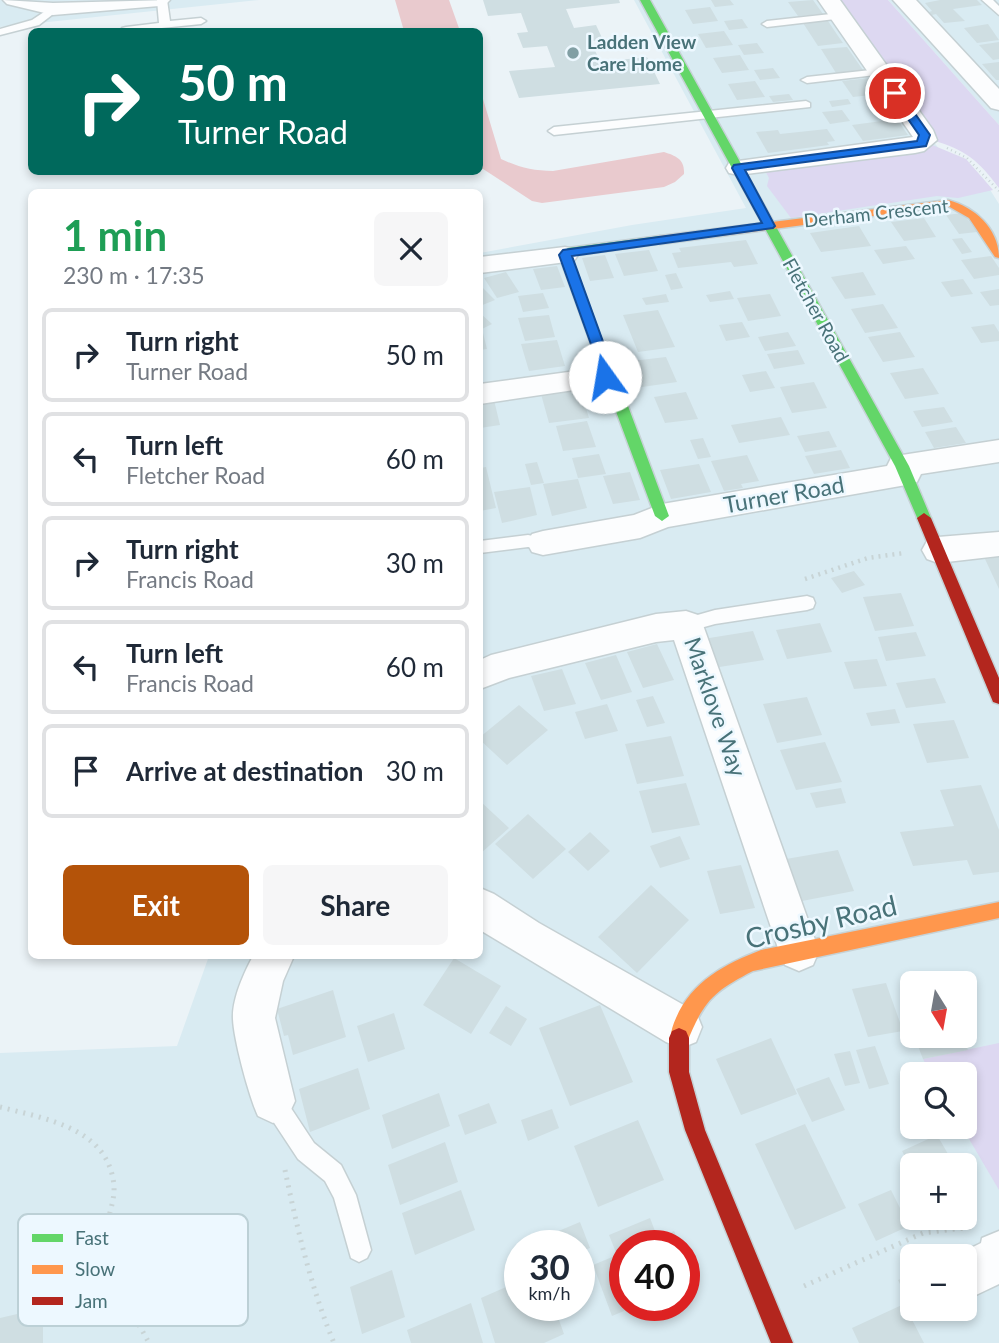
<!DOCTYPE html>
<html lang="en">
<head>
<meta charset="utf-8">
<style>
	:root { --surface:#fff; --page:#f6f6f7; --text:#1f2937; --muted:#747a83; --line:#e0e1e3; --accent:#b45309 }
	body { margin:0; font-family:Lato,sans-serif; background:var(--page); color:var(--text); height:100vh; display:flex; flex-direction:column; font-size:26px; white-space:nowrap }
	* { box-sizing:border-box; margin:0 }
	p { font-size:23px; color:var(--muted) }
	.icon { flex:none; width:38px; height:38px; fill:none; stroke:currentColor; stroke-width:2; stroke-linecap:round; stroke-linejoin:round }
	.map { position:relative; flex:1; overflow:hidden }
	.drawer { position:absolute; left:28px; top:189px; width:455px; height:770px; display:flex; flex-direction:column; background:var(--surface); border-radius:10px; box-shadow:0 4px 10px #0003 }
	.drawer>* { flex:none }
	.top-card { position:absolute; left:28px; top:28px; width:455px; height:147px; border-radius:10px; box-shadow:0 4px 10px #0003; background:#00695c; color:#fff; overflow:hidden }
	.needle { width:46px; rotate:169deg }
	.buttons { position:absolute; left:900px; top:971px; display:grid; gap:14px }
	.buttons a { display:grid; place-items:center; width:77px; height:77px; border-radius:10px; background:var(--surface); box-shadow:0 4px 10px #0003; font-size:35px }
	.speed { position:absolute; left:504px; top:1230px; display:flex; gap:14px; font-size:35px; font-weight:700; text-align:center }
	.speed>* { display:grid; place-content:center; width:91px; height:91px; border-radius:50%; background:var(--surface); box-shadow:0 4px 10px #0003; line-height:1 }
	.speed small { font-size:18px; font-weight:400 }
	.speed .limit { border:10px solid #d22; background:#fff; color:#111 }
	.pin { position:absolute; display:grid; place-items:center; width:60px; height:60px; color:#fff; margin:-30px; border:4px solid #fff; border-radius:50%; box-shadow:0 2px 7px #0007 }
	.me { position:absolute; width:77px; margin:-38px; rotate:347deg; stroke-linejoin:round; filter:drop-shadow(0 0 5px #0008) }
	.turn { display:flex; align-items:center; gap:24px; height:147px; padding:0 35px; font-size:32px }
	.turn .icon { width:91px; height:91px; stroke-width:2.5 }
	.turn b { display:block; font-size:49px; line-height:60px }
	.round { display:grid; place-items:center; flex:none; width:74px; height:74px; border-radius:10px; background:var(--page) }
	.headline { display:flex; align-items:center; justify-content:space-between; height:119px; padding:0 35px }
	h1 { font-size:42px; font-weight:700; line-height:52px; color:#1e9e55 }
	.primary-button { display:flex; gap:14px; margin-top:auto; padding:14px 35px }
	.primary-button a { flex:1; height:80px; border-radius:10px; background:var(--accent); color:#fff; font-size:28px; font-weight:700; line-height:80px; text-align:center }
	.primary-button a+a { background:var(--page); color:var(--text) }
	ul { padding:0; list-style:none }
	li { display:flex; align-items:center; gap:21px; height:94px; margin:0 14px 10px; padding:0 21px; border:4px solid var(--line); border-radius:10px }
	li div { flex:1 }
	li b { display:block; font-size:26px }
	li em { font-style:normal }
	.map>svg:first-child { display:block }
	.residential { fill:#d9ebf2; fill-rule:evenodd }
	.green { fill:#ddd8f1 }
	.water { fill:#e9cace }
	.building { fill:#cfdee2 }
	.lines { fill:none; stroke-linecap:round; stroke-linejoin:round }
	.lane-casing { stroke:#c5d0d3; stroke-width:3 }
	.street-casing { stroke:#c5d0d3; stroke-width:3 }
	.fast-casing { stroke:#c6d2d6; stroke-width:3 }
	.slow-casing { stroke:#c6d2d6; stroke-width:3 }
	.jam-casing { stroke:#c6d2d6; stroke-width:3 }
	.path-far2 { stroke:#c8d4d6; stroke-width:2.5; stroke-dasharray:1 3.5; stroke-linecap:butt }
	.path-far1 { stroke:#c8d4d6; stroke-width:4.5; stroke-dasharray:2 5; stroke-linecap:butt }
	.path { stroke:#c8d4d6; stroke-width:5; stroke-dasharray:2 6; stroke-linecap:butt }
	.lane { fill:#fcfdfe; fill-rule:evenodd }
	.street { fill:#fcfdfe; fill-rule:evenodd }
	.fast { fill:#63d668; fill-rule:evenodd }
	.slow { fill:#ff974d; fill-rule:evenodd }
	.jam { fill:#b3261e; fill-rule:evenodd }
	.route { fill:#1a73e8; stroke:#114b97; stroke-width:2 }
	.poi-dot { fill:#819fa4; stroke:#edf8ff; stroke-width:2.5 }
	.labels { text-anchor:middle; stroke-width:5; stroke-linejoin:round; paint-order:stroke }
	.far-poi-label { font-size:19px; font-weight:bold; fill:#487278; stroke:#edf8ff; text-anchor:start }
	.far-street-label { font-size:19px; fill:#487278; stroke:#edf8ff }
	.street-label { font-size:23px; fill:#487278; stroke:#edf8ff }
	.near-street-label { font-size:28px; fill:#487278; stroke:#edf8ff }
	.key { fill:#edf8ff; stroke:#bcd0d6; stroke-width:2 }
	.key-label { font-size:19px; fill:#487278 }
</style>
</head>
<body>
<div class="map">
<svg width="999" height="1343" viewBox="0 0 999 1343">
	<rect width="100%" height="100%" fill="#ebf3f7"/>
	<path class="residential" d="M 0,0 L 259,0 L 0,27 Z
		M 634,0 L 836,0 L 932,140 L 953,166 L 982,177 L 999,204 L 999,1343 L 0,1343 L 0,1053 L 177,1046 L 209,956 L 480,956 L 480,253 L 632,225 L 746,208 ZM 912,984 L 964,984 L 964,1036 L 912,1036 ZM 912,1074 L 964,1074 L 964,1127 L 912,1127 ZM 912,1166 L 964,1166 L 964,1218 L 912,1218 ZM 520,1246 L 579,1246 L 579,1306 L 520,1306 ZM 625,1246 L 684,1246 L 684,1306 L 625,1306 ZM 912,1256 L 964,1256 L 964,1309 L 912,1309 Z
		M 888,0 L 999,0 L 999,125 Z"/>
	<path class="green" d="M 836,0 L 888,0 L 999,125 L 999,188 C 978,160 966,150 932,140 Z
		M 930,144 L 966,159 L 993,190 L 958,198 L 937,196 L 791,218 L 767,186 L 769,178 L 763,167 L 782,169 L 893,156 Z
		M 999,1043 L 999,1190 L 962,1127 L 964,1127 L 964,1074 L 931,1074 L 923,1059 Z"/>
	<path class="water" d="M 395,0 L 449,0 L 460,31 L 404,31 Z
		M 480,89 L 501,159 C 518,167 533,171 553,171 L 664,152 C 676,156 685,159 684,174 L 675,182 L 664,187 L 542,203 L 532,201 L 480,167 Z"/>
	<path class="building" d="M 483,0 L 619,0 L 620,3 L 566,9 L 574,28 L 596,25 L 603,40 L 591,41 L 600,62 L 647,57 L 660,84 L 519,98 L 509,71 L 555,67 L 547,46 L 523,48 L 517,33 L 528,32 L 521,13 L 488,16 Z
		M 711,0 L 730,0 L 734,5 L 715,7 Z
		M 813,0 L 823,14 L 798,16 L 788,2 Z
		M 940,0 L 977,0 L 982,5 L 953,9 L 965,21 L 944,23 L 936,14 L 932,15 L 929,12 L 932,11 L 925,3 Z
		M 710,7 L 718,21 L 693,24 L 685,10 Z
		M 742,19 L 748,28 L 729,30 L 724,21 Z
		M 828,21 L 838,36 L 843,43 L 818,46 L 803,23 Z
		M 988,24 L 999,40 L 977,43 L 964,28 Z
		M 724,31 L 733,45 L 706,48 L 698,34 Z
		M 999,42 L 999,59 L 993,60 L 979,45 Z
		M 757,43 L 764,53 L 744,55 L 738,45 Z
		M 847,47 L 858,63 L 863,70 L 836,73 L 821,49 Z
		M 740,55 L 749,70 L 722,73 L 713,58 Z
		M 999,62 L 999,80 L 996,80 L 982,64 Z
		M 773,68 L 780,78 L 760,80 L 754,70 Z
		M 869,78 L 880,94 L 853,97 L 842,81 Z
		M 755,81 L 765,97 L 737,100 L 728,84 Z
		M 789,94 L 793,100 L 773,102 L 769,96 Z
		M 848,99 L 851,104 L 832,107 L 829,101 Z
		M 842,110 L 850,121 L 830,124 L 822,112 Z
		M 897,119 L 908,135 L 863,141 L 852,125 Z
		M 827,129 L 835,141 L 827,142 L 829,145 L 768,153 L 756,132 L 778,130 L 780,134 Z
		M 963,213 L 977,232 L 959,234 L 946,215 Z
		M 924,218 L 936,237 L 904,241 L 891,222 Z
		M 859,226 L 871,246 L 821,252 L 810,233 Z
		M 962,238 L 972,252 L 962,254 L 952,239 Z
		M 746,240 L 758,264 L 734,267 L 731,262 L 678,268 L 672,253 L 681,252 L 679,248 Z
		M 906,246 L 915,259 L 883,264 L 874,250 Z
		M 649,250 L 658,271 L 624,276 L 615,254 Z
		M 605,255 L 614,278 L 590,281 L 582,258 Z
		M 991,256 L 999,268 L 999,275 L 974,279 L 961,260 Z
		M 557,266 L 565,287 L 541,290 L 533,269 Z
		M 506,272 L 519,292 L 497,298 L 484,278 Z
		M 863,272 L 876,295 L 845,299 L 831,277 Z
		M 676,273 L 683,288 L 671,290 L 665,275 Z
		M 963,279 L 973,294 L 951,297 L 941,282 Z
		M 480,285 L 495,300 L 480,306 Z
		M 999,289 L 999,305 L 990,306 L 980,292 Z
		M 730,291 L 734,299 L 710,302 L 706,295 Z
		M 543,293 L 549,308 L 523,312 L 518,296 Z
		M 666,294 L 669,302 L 646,305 L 642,298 Z
		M 770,294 L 781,316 L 748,321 L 737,298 Z
		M 883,304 L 898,328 L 865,333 L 851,309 Z
		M 658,310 L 675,347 L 638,352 L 623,315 Z
		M 480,313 L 492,324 L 482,329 L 487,349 L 480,350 Z
		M 549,315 L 555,337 L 525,341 L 518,318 Z
		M 742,322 L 750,337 L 726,341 L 719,325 Z
		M 994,324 L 999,332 L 999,341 L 981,343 L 971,327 Z
		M 788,332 L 796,346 L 765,351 L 758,337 Z
		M 900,332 L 915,357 L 883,362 L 868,337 Z
		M 557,340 L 565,366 L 529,371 L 521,344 Z
		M 798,350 L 805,364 L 774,369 L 767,354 Z
		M 666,357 L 677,382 L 642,387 L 632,361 Z
		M 923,368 L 939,394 L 905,399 L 890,373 Z
		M 766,371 L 775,388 L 750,392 L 742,375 Z
		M 814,382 L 827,408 L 792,413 L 780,387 Z
		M 580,389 L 589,418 L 549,423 L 541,394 Z
		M 686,392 L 698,419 L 665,423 L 654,397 Z
		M 494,400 L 500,425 L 480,428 L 480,402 Z
		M 944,407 L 953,422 L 922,427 L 913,411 Z
		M 781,417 L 790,435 L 739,443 L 731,425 Z
		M 587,421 L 596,447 L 563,451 L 556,426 Z
		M 956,427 L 966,443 L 934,448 L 925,432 Z
		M 829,431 L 837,447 L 805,452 L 797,436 Z
		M 703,438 L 711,457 L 698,459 L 690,440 Z
		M 841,450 L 850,468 L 814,474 L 805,456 Z
		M 599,454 L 606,474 L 578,478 L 572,458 Z
		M 747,455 L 759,481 L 741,484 L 743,488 L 724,491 L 711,461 Z
		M 537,462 L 544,483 L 531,485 L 525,464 Z
		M 699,464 L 711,492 L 671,499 L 660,470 Z
		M 486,467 L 496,508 L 480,511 L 480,468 Z
		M 630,472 L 640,500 L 613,504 L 603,476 Z
		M 578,479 L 587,508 L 552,516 L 543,484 Z
		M 530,487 L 537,515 L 502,523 L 494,492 Z
		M 999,557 L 999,589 L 985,559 Z
		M 854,571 L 865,585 L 842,593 L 831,578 Z
		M 901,593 L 914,626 L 875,631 L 863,597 Z
		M 820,623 L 832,652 L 787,659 L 776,630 Z
		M 753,631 L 764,660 L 713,668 L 703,639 Z
		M 916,632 L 926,656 L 886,661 L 878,637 Z
		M 657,644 L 674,680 L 643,688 L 627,652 Z
		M 616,655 L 632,692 L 601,700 L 585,663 Z
		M 877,659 L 887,686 L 854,689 L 844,662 Z
		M 562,669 L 576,704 L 544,711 L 531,676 Z
		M 935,678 L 946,703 L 906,708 L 896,683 Z
		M 653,696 L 665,723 L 647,727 L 636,700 Z
		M 807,697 L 822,735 L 777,743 L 763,704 Z
		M 607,704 L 618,731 L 585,739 L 575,712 Z
		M 519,705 L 548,730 L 507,765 L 480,740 L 480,737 Z
		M 895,709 L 900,723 L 871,726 L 866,713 Z
		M 954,720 L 969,758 L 927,763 L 913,724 Z
		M 671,736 L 684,776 L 637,784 L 625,744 Z
		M 825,742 L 842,782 L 796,790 L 780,750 Z
		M 686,783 L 700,825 L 652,833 L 639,791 Z
		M 981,785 L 999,830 L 999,872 L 973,875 L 967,860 L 913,866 L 900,832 L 954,826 L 940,790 Z
		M 841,788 L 846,803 L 816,808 L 810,793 Z
		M 480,801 L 509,828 L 480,854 Z
		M 528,814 L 566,849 L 533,879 L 495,844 Z
		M 590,832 L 610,851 L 588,871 L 568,852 Z
		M 680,836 L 690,859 L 660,868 L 650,846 Z
		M 838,850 L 854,891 L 802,901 L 786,859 Z
		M 741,865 L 755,908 L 720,914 L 707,871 Z
		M 651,885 L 689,920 L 637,973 L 598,937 Z
		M 454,958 L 501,986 L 471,1034 L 423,1005 Z
		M 886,983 L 903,1031 L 868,1037 L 852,989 Z
		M 333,990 L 346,1037 L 293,1055 L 288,1035 L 284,1036 L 277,1009 Z
		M 600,1005 L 633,1082 L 570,1106 L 539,1028 Z
		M 506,1006 L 527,1019 L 511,1046 L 489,1033 Z
		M 394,1013 L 405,1049 L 368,1062 L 357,1026 Z
		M 914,1036 L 962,1036 L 968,1050 L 923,1059 Z
		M 771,1038 L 797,1094 L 741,1115 L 716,1059 Z
		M 875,1046 L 889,1084 L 869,1089 L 856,1050 Z
		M 850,1051 L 860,1083 L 845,1086 L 834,1054 Z
		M 358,1068 L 370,1109 L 310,1132 L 299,1089 Z
		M 829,1077 L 845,1110 L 812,1122 L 796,1089 Z
		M 439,1093 L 450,1126 L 392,1149 L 382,1115 Z
		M 489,1103 L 497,1123 L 465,1135 L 458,1115 Z
		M 552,1109 L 559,1128 L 528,1141 L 521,1120 Z
		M 638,1120 L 664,1180 L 598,1207 L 574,1146 Z
		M 805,1124 L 846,1208 L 795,1230 L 755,1144 Z
		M 937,1135 L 955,1166 L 910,1166 L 902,1151 Z
		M 445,1142 L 458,1182 L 400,1205 L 388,1165 Z
		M 461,1190 L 475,1230 L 415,1255 L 402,1213 Z
		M 891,1190 L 909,1226 L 876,1241 L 858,1204 Z
		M 650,1218 L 658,1239 L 674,1231 L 681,1246 L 625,1246 L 625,1306 L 636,1306 L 612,1316 L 593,1265 L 617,1255 L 609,1235 Z
		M 580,1222 L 590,1248 L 579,1252 L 579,1246 L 539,1246 L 537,1240 Z
		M 684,1255 L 695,1279 L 684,1284 Z
		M 392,1270 L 405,1317 L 362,1334 L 350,1287 Z
		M 912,1274 L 912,1298 L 908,1300 L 898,1280 Z
		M 520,1281 L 520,1306 L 554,1306 L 564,1334 L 544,1343 L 495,1343 L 481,1298 Z
		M 471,1303 L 483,1343 L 411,1343 L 407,1330 Z
		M 904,1304 L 924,1343 L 859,1343 L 852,1328 Z
		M 43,1308 L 43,1343 L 0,1343 L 0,1318 Z"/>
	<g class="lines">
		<defs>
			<path id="lane" d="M 157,0 L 167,0 L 170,21 L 201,18 L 206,21 L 201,24 L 122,32 L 122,28 L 126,27 L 159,23 Z
				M 982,0 L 993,0 L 999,6 L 999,15 Z
				M 53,6 L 58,9 L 57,11 L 39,25 L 0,35 L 0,29 L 32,20 Z
				M 840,13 L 845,16 L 844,18 L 767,27 L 762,24 L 767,21 Z
				M 880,69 L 886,72 L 884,74 L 807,83 L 801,80 L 807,77 Z
				M 806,101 L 810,103 L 810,107 L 554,135 L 548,131 L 554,127 Z
				M 528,535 L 549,539 L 551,543 L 543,549 L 528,547 L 480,553 L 480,541 Z
				M 807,596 L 813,598 L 815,603 L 813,608 L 807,610 L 715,624 L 686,632 L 680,630 L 677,625 L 680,620 L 715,610 Z
				M 273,1090 L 281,1093 L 314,1143 L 341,1165 L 356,1195 L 371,1250 L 367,1258 L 359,1262 L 351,1258 L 334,1198 L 325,1181 L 298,1159 L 265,1109 L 262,1101 L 265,1093 Z"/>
			<path id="street" d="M 3,0 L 53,3 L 170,0 L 166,4 L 159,6 L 53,15 L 7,4 Z
				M 818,0 L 840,0 L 933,130 L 937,140 L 924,151 L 915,153 L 738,175 L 729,173 L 726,168 L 729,163 L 738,161 L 913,137 Z
				M 893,0 L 916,0 L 999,89 L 999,110 L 991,108 Z
				M 565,247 L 574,249 L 578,255 L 574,261 L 480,273 L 480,257 Z
				M 605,367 L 615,370 L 619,377 L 615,384 L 480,404 L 480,384 Z
				M 999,440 L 999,462 L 921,474 L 917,482 L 906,485 L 668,527 L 640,538 L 543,555 L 532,552 L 527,543 L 532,534 L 543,531 L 634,515 L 662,504 L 887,466 L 891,458 L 902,455 Z
				M 999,532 L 999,556 L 938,563 L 927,559 L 922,550 L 927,541 L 938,537 Z
				M 686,611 L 698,615 L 703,625 L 819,951 L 813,965 L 799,971 L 785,965 L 779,951 L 674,640 L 656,642 L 509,678 L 480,689 L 480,660 L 491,655 L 656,614 Z
				M 480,888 L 494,894 L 539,923 L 696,1012 L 702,1027 L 696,1042 L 681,1048 L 666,1042 L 480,930 Z
				M 253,956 L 294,956 L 283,981 L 275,1018 L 295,1101 L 288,1116 L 273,1123 L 258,1116 C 249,1096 234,1041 233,1019 C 232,999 244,973 253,956 Z
				M 999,1231 L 999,1284 L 976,1295 L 964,1290 L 964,1256 L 958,1256 L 959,1254 L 981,1243 L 982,1238 Z"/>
			<path id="fast" d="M 640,0 L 650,0 L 909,466 L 931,518 L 929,522 L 919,522 L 895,466 Z
				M 660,236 L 666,240 L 664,243 L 571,256 L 609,361 L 611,377 L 625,398 L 669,516 L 662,521 L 655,516 L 611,398 L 598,377 L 597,361 L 559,255 L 568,248 Z"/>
			<path id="slow" d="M 948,200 C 975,207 999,229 999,258 L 995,257 L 969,218 L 948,206 L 660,244 L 654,240 L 660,236 Z
				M 999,902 L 999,918 L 753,971 C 712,992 703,1002 686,1045 L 679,1048 L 672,1045 C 669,1036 672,1027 676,1018 C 692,981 725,964 761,950 Z"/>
			<path id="jam" d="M 924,513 L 931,518 L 999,678 L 999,704 L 993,702 L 991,697 L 917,518 Z
				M 679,1028 L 686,1031 L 689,1038 L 689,1072 L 705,1130 L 793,1343 L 771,1343 L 685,1130 L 669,1072 L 669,1038 L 672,1031 Z"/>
		</defs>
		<use href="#lane" class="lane-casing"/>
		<use href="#street" class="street-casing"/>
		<use href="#fast" class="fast-casing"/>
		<use href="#slow" class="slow-casing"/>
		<use href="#jam" class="jam-casing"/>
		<path class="path-far2" d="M 947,148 L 967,158 L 999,191"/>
		<path class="path-far1" d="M 805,579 L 868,558 L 904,553"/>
		<path class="path" d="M 0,1107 C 46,1119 109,1128 114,1186 C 115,1204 105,1221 106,1239 C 108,1277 132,1311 149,1343
			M 285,1170 C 297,1228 311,1288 334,1343
			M 804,1286 L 923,1233 L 972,1227"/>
		<use href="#lane" class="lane"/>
		<use href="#street" class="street"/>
		<use href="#fast" class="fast"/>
		<use href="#slow" class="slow"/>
		<use href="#jam" class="jam"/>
	</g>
	<path class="route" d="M 891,91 L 899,91 L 930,135 L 926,146 L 745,170 L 775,226 L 773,228 L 572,256 L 610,361 L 609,380 L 600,380 L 597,361 L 559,255 L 563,250 L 762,223 L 732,168 L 734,165 L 917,141 L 919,135 L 890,93 Z"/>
	<circle class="poi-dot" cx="573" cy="53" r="7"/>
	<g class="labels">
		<g class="far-poi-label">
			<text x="587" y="49">Ladden View<tspan x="587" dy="22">Care Home</tspan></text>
		</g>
		<g class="far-street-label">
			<text transform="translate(876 213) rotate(-6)" y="7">Derham Crescent</text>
			<text transform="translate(816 310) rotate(61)" y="7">Fletcher Road</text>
		</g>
		<g class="street-label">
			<text transform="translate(784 495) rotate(-10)" y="8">Turner Road</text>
			<text transform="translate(715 707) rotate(71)" y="8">Marklove Way</text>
		</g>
		<g class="near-street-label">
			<text transform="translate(821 922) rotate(-13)" y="10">Crosby Road</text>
		</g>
	</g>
	<rect x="18" y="1214" width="230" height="112" rx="10" class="key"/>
	<rect x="32" y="1234" width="31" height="8" fill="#63d668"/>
	<rect x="32" y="1265" width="31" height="9" fill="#ff974d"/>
	<rect x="32" y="1297" width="31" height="8" fill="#b3261e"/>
	<g class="key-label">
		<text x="75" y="1245">Fast</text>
		<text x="75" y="1276">Slow</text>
		<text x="75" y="1308">Jam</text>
	</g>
</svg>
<div class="buttons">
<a><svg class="needle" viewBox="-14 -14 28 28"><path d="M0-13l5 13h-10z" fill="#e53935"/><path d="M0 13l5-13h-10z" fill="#747a83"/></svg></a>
<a><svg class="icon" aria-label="search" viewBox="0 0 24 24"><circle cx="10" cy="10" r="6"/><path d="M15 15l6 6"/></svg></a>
<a>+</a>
<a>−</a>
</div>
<div class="speed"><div>30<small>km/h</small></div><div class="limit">40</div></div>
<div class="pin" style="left:895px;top:93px;background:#d93025"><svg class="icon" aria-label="arrive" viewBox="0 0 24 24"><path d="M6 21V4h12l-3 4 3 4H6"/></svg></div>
<svg class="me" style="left:605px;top:377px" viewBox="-20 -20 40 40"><circle r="19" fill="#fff"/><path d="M0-13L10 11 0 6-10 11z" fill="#1a73e8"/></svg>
<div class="top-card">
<div class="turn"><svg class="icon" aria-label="right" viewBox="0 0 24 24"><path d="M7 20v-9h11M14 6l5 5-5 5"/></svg><div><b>50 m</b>Turner Road</div></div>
</div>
<section class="drawer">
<div class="headline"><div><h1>1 min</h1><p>230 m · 17:35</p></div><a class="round"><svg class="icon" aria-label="close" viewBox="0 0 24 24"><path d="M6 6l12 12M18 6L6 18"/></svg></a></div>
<ul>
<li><svg class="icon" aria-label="right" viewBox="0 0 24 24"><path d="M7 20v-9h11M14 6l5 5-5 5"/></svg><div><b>Turn right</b><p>Turner Road</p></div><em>50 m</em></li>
<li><svg class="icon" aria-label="left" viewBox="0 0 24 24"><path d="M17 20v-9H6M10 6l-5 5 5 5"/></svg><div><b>Turn left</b><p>Fletcher Road</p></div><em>60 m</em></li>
<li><svg class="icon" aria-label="right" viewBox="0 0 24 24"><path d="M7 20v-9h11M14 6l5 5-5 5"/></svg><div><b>Turn right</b><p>Francis Road</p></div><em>30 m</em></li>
<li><svg class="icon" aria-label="left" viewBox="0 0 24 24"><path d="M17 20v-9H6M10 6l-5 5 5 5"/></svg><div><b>Turn left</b><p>Francis Road</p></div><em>60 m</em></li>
<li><svg class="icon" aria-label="arrive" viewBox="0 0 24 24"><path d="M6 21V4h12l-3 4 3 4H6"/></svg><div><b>Arrive at destination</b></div><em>30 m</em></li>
</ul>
<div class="primary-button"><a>Exit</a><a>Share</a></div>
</section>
</div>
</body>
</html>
